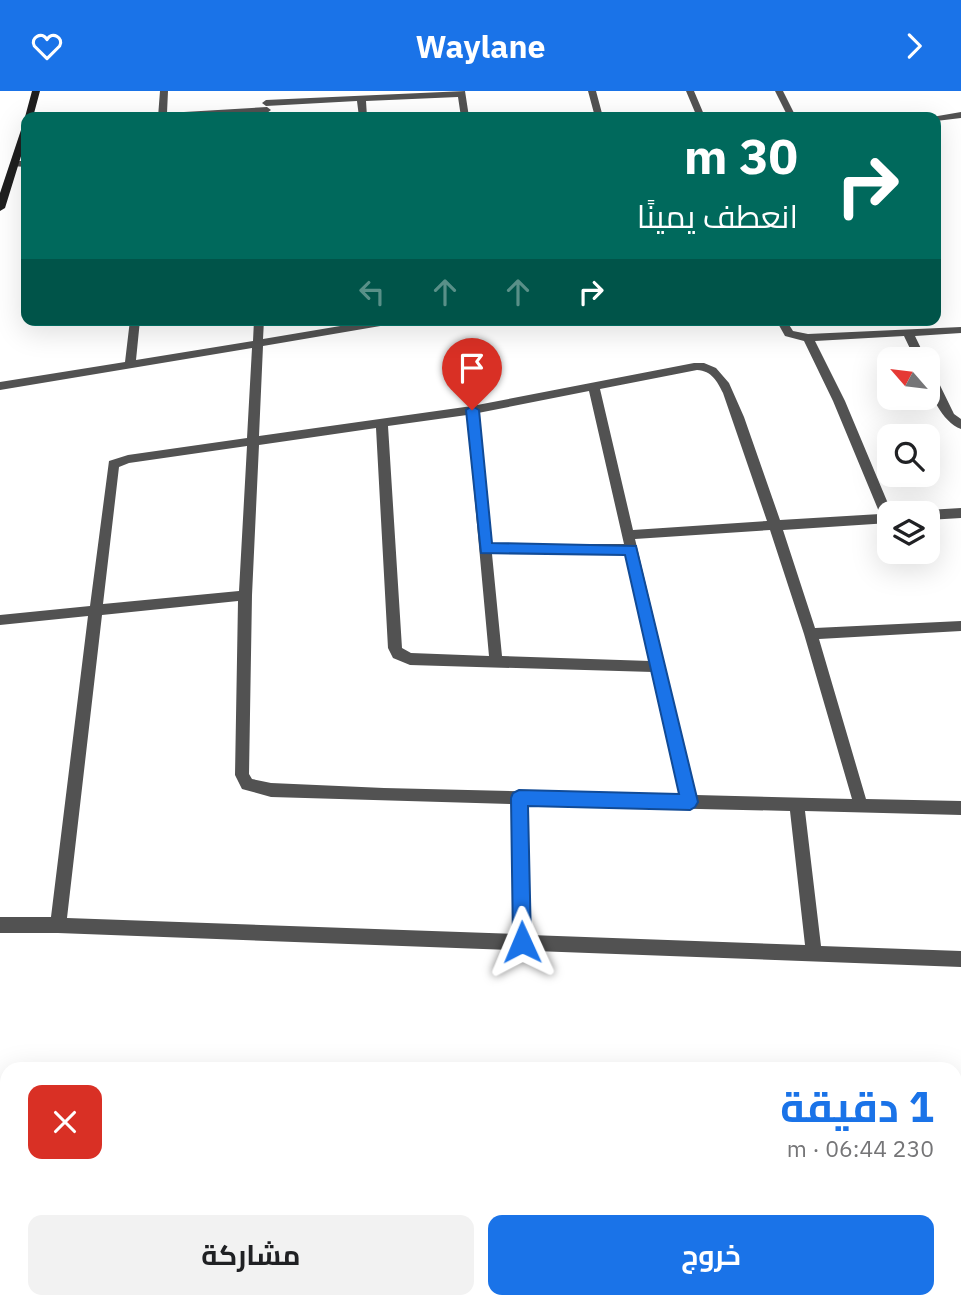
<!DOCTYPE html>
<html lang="ar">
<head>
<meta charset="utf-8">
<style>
	:root { --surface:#fff; --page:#f2f2f2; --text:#202124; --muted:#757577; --accent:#1a73e8 }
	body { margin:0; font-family:"IBM Plex Sans",Cairo,sans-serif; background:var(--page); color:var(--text); direction:rtl; height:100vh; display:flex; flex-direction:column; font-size:26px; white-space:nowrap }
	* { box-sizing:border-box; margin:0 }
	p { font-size:23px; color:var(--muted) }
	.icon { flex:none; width:38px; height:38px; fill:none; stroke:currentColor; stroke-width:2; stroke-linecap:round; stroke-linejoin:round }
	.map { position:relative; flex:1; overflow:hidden; direction:ltr }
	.details { position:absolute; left:0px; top:971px; width:962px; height:247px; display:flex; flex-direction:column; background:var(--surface); border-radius:21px 21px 0 0; box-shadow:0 7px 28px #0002; direction:rtl }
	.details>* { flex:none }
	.banner { position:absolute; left:21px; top:21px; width:920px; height:214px; border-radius:14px; box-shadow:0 7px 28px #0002; direction:rtl; background:#00695c; color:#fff; overflow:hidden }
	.needle { width:46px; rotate:298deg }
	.buttons { position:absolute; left:877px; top:256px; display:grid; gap:14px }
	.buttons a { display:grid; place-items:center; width:63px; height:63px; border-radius:14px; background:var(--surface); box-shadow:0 7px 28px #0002; font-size:35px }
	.pin { position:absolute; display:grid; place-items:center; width:60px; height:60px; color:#fff; margin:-72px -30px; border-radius:50% 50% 50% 0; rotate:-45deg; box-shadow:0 0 7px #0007 }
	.pin .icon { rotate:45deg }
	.me { position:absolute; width:77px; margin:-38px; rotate:359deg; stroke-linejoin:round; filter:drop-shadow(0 0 5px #0008) }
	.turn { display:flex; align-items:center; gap:24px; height:147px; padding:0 28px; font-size:32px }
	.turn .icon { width:91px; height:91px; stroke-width:2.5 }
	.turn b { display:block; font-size:49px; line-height:60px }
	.lanes { display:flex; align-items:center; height:66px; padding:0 28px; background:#0003; justify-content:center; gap:35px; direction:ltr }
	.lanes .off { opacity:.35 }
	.round { display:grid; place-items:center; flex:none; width:74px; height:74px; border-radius:14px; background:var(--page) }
	.headline { display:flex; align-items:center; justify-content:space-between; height:119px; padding:0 28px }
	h1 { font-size:42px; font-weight:700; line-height:52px; color:var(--accent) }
	.cta { display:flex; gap:14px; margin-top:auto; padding:14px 28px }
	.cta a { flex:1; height:80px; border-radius:14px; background:var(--accent); color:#fff; font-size:28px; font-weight:700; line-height:80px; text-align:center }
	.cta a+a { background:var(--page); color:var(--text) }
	header { display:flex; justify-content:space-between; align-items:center; height:91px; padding:0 28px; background:var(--accent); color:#fff; font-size:32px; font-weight:700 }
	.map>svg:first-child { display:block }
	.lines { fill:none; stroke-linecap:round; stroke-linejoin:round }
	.street { fill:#525252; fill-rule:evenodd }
	.secondary { fill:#1f1f1f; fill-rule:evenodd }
	.route { fill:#1a73e8; stroke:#114b97; stroke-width:2 }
</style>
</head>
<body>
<header><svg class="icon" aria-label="forward" viewBox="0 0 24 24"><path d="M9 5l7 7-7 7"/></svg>Waylane<svg class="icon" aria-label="heart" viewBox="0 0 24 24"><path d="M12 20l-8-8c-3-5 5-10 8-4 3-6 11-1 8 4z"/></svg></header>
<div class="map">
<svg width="961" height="1217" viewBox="0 0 961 1217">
	<rect width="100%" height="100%" fill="#fff"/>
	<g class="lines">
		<path class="street" d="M 160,0 L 168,0 L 167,22 L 267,16 L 271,19 L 267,22 L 158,26 Z
			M 465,0 L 469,26 L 461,26 L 458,6 L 366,10 L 367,26 L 359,26 L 357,10 L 266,15 L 262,12 L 266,9 Z
			M 588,0 L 596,0 L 603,26 L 595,26 Z
			M 686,0 L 694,0 L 705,26 L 697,26 Z
			M 775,0 L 783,0 L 796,26 L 788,26 Z
			M 961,21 L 961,27 L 936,30 L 936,26 L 932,26 Z
			M 15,70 L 26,70 L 26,76 L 12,75 L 10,73 Z
			M 130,229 L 140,229 L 136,269 L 253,250 L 254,229 L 264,229 L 263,248 L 376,229 L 403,229 L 398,232 L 263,255 L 259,345 L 472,315 L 694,272 L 704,272 L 716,277 L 729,292 L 744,326 L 780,429 L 880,423 L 833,310 L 804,250 L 785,245 L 776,229 L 786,229 L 793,240 L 808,243 L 961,236 L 961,242 L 915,245 L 926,268 L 915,268 L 904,245 L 815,250 L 845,310 L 892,422 L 889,422 L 889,432 L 783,439 L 815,537 L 961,530 L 961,540 L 819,548 L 866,708 L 961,710 L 961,724 L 805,720 L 821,855 L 961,860 L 961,876 L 58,842 L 0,842 L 0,826 L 51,826 L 88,525 L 0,534 L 0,524 L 90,515 L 109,370 L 128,364 L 247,347 L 252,257 L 0,299 L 0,291 L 125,271 ZM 697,279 C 712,280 717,290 723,302 L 767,430 L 633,439 L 600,298 ZM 589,300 L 624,453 L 491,453 L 478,322 ZM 467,324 L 489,565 L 411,562 L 402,557 L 388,335 ZM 376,337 L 388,557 L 393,567 L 410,574 L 653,581 L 681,704 L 384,697 L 271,692 L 252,688 L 249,683 L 252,504 L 259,354 ZM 247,355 L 239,500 L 103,513 L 119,376 L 129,372 ZM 770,439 L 804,543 L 852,708 L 696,704 L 635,448 ZM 492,463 L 626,463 L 650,570 L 502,565 ZM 238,510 L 235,684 L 242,698 L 271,706 L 512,713 L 514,843 L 67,827 L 102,524 ZM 527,714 L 790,720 L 805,854 L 530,844 Z
			M 928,278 L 934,282 L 954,323 L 961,328 L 961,338 C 941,330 926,299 928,278 Z
			M 961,417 L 961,427 L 928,429 L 928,422 L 923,422 L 928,419 Z"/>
		<path class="secondary" d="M 32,0 L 40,0 L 33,26 L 26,28 L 25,26 Z
			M 26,33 L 26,49 L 5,117 L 0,120 L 0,102 L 22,36 Z"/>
	</g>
	<path class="route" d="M 472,315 L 479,319 L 492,452 L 636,455 L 698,711 L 695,716 L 690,719 L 528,715 L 531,851 L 529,858 L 522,860 L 516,858 L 513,851 L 511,707 L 513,702 L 519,699 L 679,703 L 625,464 L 481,462 L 466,319 Z"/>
</svg>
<div class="buttons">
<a><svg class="needle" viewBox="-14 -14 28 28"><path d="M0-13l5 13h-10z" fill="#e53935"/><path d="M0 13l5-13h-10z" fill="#757577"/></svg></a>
<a><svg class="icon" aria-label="search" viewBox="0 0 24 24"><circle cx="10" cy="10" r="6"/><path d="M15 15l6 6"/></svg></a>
<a><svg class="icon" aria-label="layers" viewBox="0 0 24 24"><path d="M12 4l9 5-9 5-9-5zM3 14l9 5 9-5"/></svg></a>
</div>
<div class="pin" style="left:472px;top:319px;background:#d93025"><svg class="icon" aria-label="arrive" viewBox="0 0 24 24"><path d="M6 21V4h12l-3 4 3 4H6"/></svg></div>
<svg class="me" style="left:522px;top:851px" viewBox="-20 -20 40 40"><path d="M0-17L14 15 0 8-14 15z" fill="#1a73e8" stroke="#fff" stroke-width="4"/></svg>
<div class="banner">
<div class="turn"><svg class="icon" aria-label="right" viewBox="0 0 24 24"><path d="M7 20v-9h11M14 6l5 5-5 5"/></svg><div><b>30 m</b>انعطف يمينًا</div></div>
<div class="lanes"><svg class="icon off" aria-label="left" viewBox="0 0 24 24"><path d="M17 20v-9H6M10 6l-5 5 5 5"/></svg><svg class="icon off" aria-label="ahead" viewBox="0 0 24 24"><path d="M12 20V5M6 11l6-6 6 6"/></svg><svg class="icon off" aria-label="ahead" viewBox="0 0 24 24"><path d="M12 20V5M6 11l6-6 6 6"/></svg><svg class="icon" aria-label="right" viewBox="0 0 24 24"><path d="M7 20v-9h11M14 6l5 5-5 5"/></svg></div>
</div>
<section class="details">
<div class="headline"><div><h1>1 دقيقة</h1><p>230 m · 06:44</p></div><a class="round" style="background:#d93025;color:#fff"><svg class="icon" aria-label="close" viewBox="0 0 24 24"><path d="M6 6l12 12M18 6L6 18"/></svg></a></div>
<div class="cta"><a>خروج</a><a>مشاركة</a></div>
</section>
</div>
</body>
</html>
